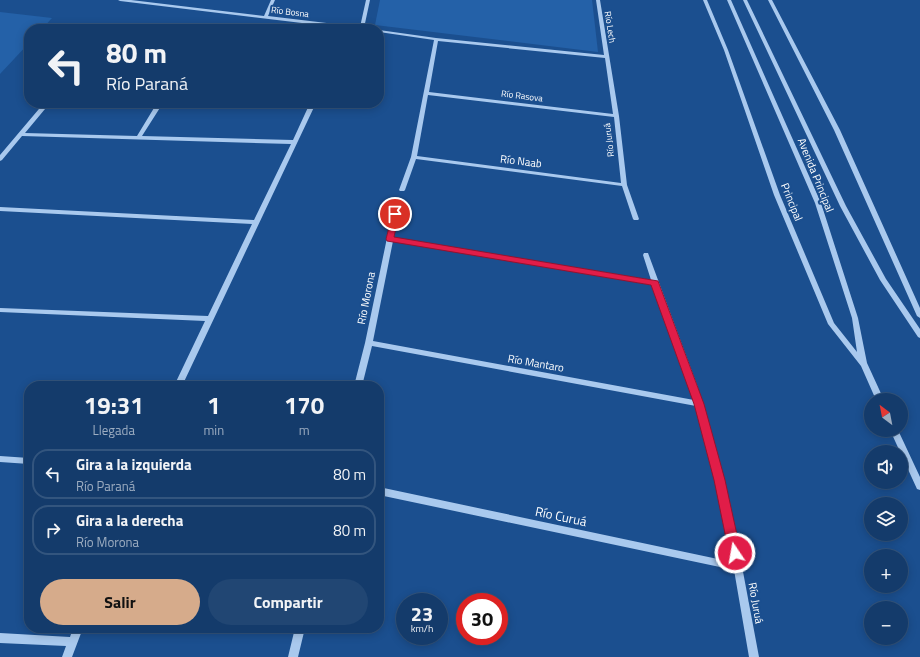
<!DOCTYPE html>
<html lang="es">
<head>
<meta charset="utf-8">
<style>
	:root { --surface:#143b6b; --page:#214673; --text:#f1f3f6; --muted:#9dadc1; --line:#33557e; --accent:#d6ab8b }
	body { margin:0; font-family:"Titillium Web",sans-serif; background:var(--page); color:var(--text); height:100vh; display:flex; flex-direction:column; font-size:15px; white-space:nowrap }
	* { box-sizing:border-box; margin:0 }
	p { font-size:13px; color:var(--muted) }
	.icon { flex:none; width:22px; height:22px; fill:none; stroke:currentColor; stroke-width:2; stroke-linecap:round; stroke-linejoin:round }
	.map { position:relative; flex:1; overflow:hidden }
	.details { position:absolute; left:24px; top:381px; width:360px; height:252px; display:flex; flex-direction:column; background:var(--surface); border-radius:16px; box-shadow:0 2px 10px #0003,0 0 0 1px var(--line) }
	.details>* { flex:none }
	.hud { position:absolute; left:24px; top:24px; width:360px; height:84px; border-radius:16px; box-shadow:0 2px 10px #0003,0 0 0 1px var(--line); background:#143b6b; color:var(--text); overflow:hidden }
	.needle { width:26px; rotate:328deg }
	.tools { position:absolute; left:864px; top:393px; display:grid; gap:8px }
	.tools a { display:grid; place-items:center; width:44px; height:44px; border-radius:50%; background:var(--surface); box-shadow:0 2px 10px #0003,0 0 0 1px var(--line); font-size:20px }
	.speed { position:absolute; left:396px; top:593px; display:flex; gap:8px; font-size:20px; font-weight:700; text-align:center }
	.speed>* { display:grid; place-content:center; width:52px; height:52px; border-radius:50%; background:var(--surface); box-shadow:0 2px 10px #0003,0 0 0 1px var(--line); line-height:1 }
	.speed small { font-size:10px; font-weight:400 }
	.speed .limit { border:6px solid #d22; background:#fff; color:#111 }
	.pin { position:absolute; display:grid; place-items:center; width:34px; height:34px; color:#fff; margin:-17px; border:2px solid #fff; border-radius:50%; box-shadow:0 1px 4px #0007 }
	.me { position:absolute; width:44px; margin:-22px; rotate:348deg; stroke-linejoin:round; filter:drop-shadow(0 0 3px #0008) }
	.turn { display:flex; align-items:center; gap:14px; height:84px; padding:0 16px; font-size:18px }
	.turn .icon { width:52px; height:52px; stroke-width:2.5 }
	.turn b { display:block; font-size:28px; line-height:34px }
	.eta { display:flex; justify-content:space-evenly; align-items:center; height:68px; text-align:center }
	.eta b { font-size:24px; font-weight:700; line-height:28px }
	.action { display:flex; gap:8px; margin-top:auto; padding:8px 16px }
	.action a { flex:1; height:46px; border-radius:24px; background:var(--accent); color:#111; font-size:16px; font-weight:700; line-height:46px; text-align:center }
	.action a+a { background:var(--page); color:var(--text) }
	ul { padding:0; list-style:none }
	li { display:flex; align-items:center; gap:12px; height:50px; margin:0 8px 6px; padding:0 8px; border:2px solid var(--line); border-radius:16px }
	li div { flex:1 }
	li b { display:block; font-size:15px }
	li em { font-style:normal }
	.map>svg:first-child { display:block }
	.green { fill:#2461a8 }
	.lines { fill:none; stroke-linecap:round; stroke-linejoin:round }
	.minor { fill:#a9c9ee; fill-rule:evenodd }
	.route { fill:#e11d48; stroke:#92132f }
	.labels { text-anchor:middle; stroke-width:4; stroke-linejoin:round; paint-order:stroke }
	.far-street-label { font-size:9px; fill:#fff; stroke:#1b4f8f }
	.street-label { font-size:11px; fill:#fff; stroke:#1b4f8f }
	.near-street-label { font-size:13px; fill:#fff; stroke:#1b4f8f }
</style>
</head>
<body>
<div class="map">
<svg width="920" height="657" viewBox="0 0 920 657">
	<rect width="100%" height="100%" fill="#1b4f8f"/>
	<path class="green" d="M 380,0 L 592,0 L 598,52 L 375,25 Z
		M 0,12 L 52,18 L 42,29 L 29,29 L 29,43 L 0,74 Z"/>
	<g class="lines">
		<path class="minor" d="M 118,0 L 131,0 L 264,16 L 271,0 L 275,0 L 268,16 L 360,27 L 366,0 L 370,0 L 364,28 L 365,29 L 352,29 L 120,1 Z
			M 596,0 L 600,0 L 619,116 L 627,185 L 639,219 L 638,220 L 634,220 L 633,219 L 622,186 L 416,159 L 405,190 L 404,191 L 400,191 L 399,190 L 411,157 L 434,40 L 379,32 L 379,30 L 436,38 L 604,55 ZM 438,41 L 605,58 L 613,114 L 429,92 ZM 428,95 L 614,117 L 621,183 L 417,156 Z
			M 703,0 L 707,0 L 728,50 L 780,195 L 834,323 L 857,352 L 852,318 L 815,203 L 727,0 L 731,0 L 821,203 L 858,318 L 867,363 L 884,400 L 876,400 L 861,366 L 828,324 L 774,195 L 724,50 Z
			M 743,0 L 747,0 L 846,206 L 886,279 L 920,329 L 920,338 L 918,337 L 880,280 L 840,206 Z
			M 768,0 L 772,0 L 840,130 L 920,308 L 920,318 L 917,316 L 834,130 Z
			M 44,103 L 50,103 L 25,133 L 137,136 L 157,103 L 163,103 L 142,136 L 293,140 L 310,103 L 316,103 L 182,386 L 174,386 L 205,321 L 0,312 L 0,308 L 208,316 L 252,224 L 0,211 L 0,207 L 254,220 L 291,144 L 22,136 L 2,160 L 0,161 L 0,155 Z
			M 395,212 L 398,214 L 393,238 L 651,280 L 643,255 L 644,253 L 648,253 L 697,385 L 712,435 L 735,529 L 759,657 L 749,657 L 734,570 L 379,495 L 379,487 L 732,562 L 712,466 L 696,406 L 372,346 L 362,386 L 354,386 L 365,343 L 392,214 ZM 393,241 L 653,285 L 694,400 L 373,341 Z
			M 890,430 L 898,430 L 920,477 L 920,490 L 917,489 Z
			M 0,456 L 29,458 L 29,464 L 0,462 Z
			M 73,628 L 83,628 L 72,657 L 62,657 L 66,646 L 0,643 L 0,633 L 70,637 Z
			M 295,628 L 305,628 L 298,657 L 288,657 Z"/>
	</g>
	<path class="route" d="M 393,212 L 395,212 L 399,214 L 394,237 L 658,281 L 704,404 L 725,480 L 741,553 L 739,557 L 735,558 L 731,557 L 729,553 L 714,480 L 694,404 L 651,285 L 387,241 L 386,239 Z"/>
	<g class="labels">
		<g class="far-street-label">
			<text transform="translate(290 12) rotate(7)" y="3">Río Bosna</text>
			<text transform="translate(610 27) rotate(81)" y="3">Río Lech</text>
			<text transform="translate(522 96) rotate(7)" y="3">Río Rasova</text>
			<text transform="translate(609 140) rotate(-97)" y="3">Río Juruá</text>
		</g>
		<g class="street-label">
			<text transform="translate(521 161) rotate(7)" y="4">Río Naab</text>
			<text transform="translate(816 175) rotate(68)" y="4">Avenida Principal</text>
			<text transform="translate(792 202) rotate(68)" y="4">Principal</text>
			<text transform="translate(366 298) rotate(-79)" y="4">Río Morona</text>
			<text transform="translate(536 363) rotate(10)" y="4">Río Mantaro</text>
			<text transform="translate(756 603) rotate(80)" y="4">Río Juruá</text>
		</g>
		<g class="near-street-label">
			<text transform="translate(561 516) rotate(12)" y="5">Río Curuá</text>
		</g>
	</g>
</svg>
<div class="tools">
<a><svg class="needle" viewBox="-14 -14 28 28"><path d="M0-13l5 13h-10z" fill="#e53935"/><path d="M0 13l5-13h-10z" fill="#9dadc1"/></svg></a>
<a><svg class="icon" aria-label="sound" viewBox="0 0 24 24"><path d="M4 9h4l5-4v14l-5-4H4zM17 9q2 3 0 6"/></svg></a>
<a><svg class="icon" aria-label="layers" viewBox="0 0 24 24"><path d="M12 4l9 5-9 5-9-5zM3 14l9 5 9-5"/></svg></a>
<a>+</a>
<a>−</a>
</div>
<div class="speed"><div>23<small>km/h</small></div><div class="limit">30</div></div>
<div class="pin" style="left:395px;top:214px;background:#d93025"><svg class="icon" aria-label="arrive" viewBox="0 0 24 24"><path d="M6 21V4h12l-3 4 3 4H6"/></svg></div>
<svg class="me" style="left:735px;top:553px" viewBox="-20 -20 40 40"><circle r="17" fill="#e11d48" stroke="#fff" stroke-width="3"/><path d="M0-11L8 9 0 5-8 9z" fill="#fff"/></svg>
<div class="hud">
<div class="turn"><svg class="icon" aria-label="left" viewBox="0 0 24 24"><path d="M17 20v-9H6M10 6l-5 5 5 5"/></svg><div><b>80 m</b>Río Paraná</div></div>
</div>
<section class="details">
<div class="eta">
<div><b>19:31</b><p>Llegada</p></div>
<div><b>1</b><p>min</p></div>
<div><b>170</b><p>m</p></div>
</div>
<ul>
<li><svg class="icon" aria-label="left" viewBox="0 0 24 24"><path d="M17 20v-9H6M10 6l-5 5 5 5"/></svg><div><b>Gira a la izquierda</b><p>Río Paraná</p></div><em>80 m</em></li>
<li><svg class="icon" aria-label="right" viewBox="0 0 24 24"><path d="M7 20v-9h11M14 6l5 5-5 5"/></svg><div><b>Gira a la derecha</b><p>Río Morona</p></div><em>80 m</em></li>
</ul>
<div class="action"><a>Salir</a><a>Compartir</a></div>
</section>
</div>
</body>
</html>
